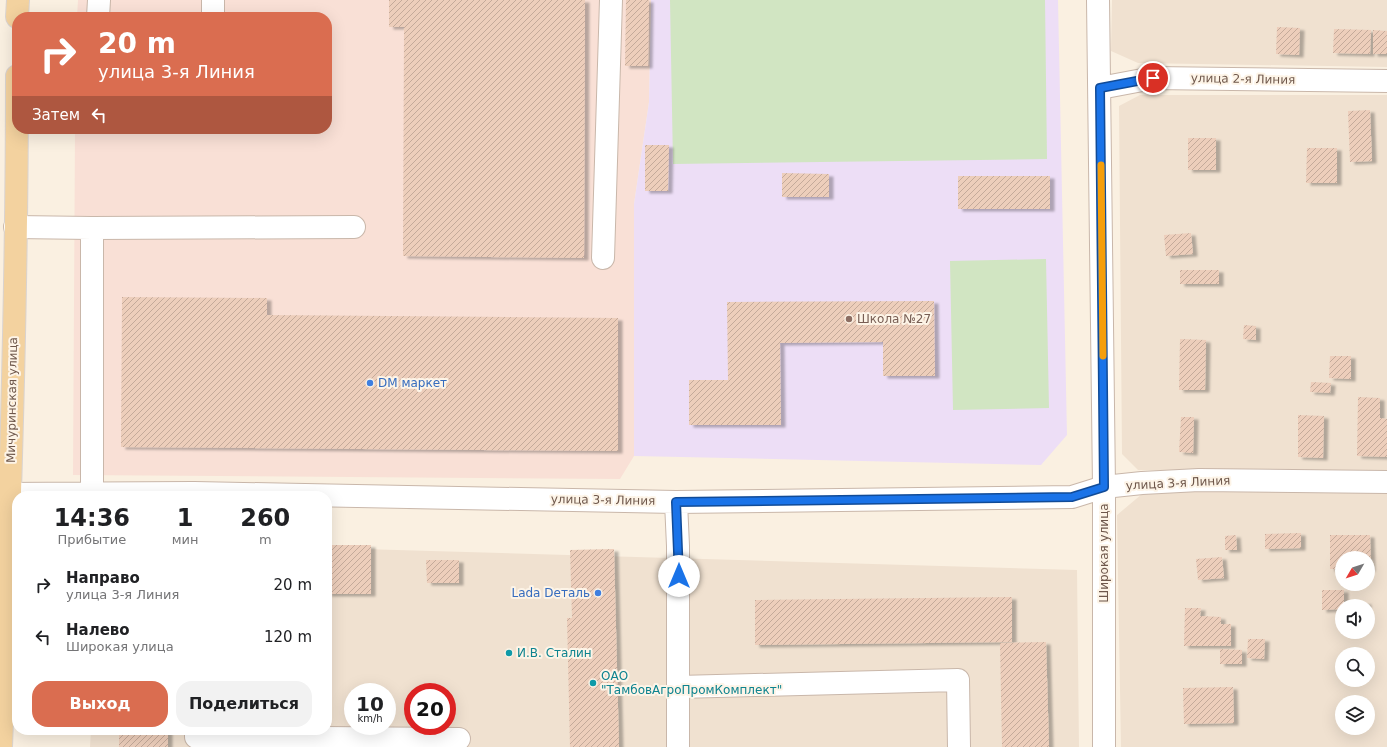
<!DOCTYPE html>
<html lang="ru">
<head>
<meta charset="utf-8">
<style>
	:root { --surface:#fff; --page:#f2f2f2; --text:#202124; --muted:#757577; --accent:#da6d50 }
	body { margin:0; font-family:"DejaVu Sans",sans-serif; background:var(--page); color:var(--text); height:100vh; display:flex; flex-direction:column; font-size:15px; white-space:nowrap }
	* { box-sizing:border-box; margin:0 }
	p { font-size:13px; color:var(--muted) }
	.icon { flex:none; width:22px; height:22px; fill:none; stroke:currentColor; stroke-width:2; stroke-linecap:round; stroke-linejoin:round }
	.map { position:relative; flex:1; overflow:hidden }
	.details { position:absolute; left:12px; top:491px; width:320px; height:244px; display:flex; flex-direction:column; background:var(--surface); border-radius:16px; box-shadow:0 4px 16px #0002 }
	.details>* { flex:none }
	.hud { position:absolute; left:12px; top:12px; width:320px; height:122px; border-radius:16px; box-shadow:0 4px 16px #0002; background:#da6d50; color:#fff; overflow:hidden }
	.needle { width:26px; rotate:231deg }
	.tools { position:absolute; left:1335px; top:551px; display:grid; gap:8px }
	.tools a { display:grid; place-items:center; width:40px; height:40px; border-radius:50%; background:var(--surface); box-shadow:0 4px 16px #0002; font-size:20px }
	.speed { position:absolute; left:344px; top:683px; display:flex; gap:8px; font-size:20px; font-weight:700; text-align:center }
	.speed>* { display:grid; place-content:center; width:52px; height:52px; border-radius:50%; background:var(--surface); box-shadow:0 4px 16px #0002; line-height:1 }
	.speed small { font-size:10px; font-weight:400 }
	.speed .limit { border:6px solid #d22; background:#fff; color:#111 }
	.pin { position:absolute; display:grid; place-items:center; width:34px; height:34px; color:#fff; margin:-17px; border:2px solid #fff; border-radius:50%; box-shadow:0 1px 4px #0007 }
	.me { position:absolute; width:44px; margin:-22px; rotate:0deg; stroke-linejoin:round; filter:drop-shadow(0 0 3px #0008) }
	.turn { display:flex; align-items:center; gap:14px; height:84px; padding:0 20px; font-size:18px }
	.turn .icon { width:52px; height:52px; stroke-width:2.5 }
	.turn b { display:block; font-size:28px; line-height:34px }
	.then { display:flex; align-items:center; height:38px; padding:0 20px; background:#0003; gap:8px; font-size:15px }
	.eta { display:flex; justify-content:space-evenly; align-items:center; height:68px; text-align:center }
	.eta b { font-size:24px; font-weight:600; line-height:28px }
	.action { display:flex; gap:8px; margin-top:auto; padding:8px 20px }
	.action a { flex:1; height:46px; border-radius:16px; background:var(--accent); color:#fff; font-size:16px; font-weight:600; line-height:46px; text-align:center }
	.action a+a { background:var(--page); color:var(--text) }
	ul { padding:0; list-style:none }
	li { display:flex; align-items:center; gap:12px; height:52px; padding:0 20px }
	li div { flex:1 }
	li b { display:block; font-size:15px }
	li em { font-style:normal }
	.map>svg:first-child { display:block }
	.residential { fill:#f0e1d0; fill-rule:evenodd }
	.commercial { fill:#f9e0d6 }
	.education { fill:#eddef6 }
	.green { fill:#d1e5c2 }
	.building { fill:url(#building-hatch); filter:url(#shadow) }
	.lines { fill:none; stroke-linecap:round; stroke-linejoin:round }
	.minor-casing { stroke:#c9b7aa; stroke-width:24 }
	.major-casing { stroke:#d9d3d0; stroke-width:24 }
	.minor { stroke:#fff; stroke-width:22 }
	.major { stroke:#f3d29f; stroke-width:22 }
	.route-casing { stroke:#114b97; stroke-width:10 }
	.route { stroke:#1a73e8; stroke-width:7 }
	.slow { stroke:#f59e0b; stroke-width:7 }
	.education-dot { fill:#8d6e63; stroke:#fdf4e7; stroke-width:1.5 }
	.shop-dot { fill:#3f7fe0; stroke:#fdf4e7; stroke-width:1.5 }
	.culture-dot { fill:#0f9aa8; stroke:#fdf4e7; stroke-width:1.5 }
	.labels { text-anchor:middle; stroke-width:4; stroke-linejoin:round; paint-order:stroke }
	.street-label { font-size:12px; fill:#6e574b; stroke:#fdf4e7 }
	.education-label { font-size:12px; fill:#785e54; stroke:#fdf4e7; text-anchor:start }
	.shop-label { font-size:12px; fill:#366cbe; stroke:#fdf4e7; text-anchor:start }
	.culture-label { font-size:12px; fill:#0d838f; stroke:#fdf4e7; text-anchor:start }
</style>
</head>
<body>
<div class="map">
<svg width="1387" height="747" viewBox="0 0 1387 747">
	<defs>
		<pattern id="building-hatch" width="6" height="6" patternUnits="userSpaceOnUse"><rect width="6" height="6" fill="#edcebb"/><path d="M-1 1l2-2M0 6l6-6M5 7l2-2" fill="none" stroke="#c4aa9a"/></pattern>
		<filter id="shadow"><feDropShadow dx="4.5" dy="2.5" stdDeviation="1" flood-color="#0004"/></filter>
	</defs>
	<rect width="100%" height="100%" fill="#faf0e1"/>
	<path class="residential" d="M 1112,0 L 1387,0 L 1387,67 L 1138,63 L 1111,51 Z
		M 1140,95 L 1387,95 L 1387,472 L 1138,470 L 1122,454 L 1119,106 Z
		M 1148,489 L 1387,491 L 1387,747 L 1121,747 L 1117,515 ZM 1342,558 L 1368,558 L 1368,584 L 1342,584 ZM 1342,606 L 1368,606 L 1368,632 L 1342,632 ZM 1342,654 L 1368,654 L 1368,680 L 1342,680 ZM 1342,702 L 1368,702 L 1368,728 L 1342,728 Z
		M 327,548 L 1077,570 L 1079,747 L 90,747 L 91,730 L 327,730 ZM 353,692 L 387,692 L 387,726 L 353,726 ZM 413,692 L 447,692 L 447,726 L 413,726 Z"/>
	<path class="commercial" d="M 78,0 L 651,0 L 649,102 L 634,204 L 634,456 L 620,479 L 73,475 L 75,129 L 327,129 L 327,17 L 77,17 Z"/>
	<path class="education" d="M 651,0 L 1058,0 L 1067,435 L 1041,465 L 634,456 L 634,204 L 649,102 Z"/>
	<path class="green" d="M 670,0 L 1045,0 L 1047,159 L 673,164 Z
		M 1046,259 L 1049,408 L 953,410 L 950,261 Z"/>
	<path class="building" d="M 389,0 L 585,0 L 584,258 L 403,256 L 404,27 L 389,27 Z
		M 626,0 L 649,0 L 648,66 L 625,66 Z
		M 1277,27 L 1300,28 L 1299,55 L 1276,54 Z
		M 1334,29 L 1371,30 L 1370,54 L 1333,53 Z
		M 1373,30 L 1387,31 L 1387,54 L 1373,54 Z
		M 1370,110 L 1372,161 L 1350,162 L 1348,111 Z
		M 1188,138 L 1216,138 L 1216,170 L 1188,170 Z
		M 645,145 L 669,145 L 668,191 L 645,191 Z
		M 1307,148 L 1337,148 L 1337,183 L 1306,183 Z
		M 782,173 L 829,174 L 829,197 L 782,197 Z
		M 958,176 L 1050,176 L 1050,209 L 958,209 Z
		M 1191,233 L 1193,254 L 1166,256 L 1164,235 Z
		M 1180,270 L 1219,270 L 1219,284 L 1180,284 Z
		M 122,297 L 267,298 L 267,315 L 618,318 L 618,451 L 121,447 Z
		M 934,301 L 935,376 L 883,376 L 883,342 L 780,343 L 781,425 L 689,425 L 689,380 L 728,380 L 727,302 Z
		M 1244,325 L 1256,326 L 1256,340 L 1243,339 Z
		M 1180,339 L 1206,340 L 1205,390 L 1179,390 Z
		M 1330,356 L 1351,356 L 1351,379 L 1329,378 Z
		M 1311,382 L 1331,383 L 1330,393 L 1310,392 Z
		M 1358,397 L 1380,398 L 1380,418 L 1387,419 L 1387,457 L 1357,456 Z
		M 1298,415 L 1324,416 L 1323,458 L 1298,457 Z
		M 1181,417 L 1194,417 L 1193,453 L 1179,452 Z
		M 1301,533 L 1301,548 L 1265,549 L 1265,534 Z
		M 1236,535 L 1237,550 L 1225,550 L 1225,536 Z
		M 1330,535 L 1370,535 L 1371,569 L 1368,569 L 1368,558 L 1342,558 L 1342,569 L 1330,569 Z
		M 327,545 L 371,545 L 371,594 L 327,594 Z
		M 614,549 L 619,747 L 570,747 L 567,618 L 572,618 L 570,550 Z
		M 1222,557 L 1224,578 L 1198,580 L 1196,559 Z
		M 426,560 L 459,560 L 459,583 L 427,583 Z
		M 1322,590 L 1344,590 L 1344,606 L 1342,606 L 1342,609 L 1322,610 Z
		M 1012,597 L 1012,642 L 755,645 L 755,600 Z
		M 1367,602 L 1367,606 L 1348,606 L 1348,603 Z
		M 1185,608 L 1201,608 L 1200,616 L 1221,617 L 1221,624 L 1231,624 L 1231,646 L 1184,646 Z
		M 1248,639 L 1265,639 L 1264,659 L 1247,658 Z
		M 1046,642 L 1049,747 L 1002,747 L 1000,643 Z
		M 1220,649 L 1242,650 L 1242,664 L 1220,664 Z
		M 1233,687 L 1234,723 L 1184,724 L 1183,688 Z
		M 119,730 L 168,730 L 168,747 L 119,747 Z"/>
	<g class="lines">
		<defs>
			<path id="minor" d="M 1098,0 L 1104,487 L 1104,747
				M 98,17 L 99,0
				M 213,17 L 213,0
				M 1100,88 L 1153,78 L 1387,81
				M 15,227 L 92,228 L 92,493
				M 92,228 L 354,227
				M 603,258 L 611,0
				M 0,494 L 194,493 L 676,502 L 1072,497 L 1104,487 L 1142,483 L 1199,480 L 1387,482
				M 676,502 L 678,546 L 678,747
				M 679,687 L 958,680 L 959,747
				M 196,730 L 196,737 L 459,739"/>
			<path id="major" d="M 17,17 L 18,0
				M 1,747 C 10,523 17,300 17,76"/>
		</defs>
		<use href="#minor" class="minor-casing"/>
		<use href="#major" class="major-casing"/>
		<use href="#minor" class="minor"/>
		<use href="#major" class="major"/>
	</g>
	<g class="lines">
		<defs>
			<path id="route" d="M 679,576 L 676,502 L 1072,497 L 1104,487 L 1100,88 L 1153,78"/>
		</defs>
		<use href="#route" class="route-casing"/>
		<use href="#route" class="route"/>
		<path class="slow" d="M 1101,165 L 1103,356"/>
	</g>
	<circle class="education-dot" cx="849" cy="319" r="4"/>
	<g class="shop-dot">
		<circle cx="370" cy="383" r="4"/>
		<circle cx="598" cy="593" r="4"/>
	</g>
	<g class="culture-dot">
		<circle cx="509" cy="653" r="4"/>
		<circle cx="593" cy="683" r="4"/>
	</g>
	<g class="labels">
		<g class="street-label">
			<text transform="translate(1243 79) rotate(1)" y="4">улица 2-я Линия</text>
			<text transform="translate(12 400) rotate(-89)" y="4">Мичуринская улица</text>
			<text transform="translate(1178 483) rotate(-3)" y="4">улица 3-я Линия</text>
			<text transform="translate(603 500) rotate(1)" y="4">улица 3-я Линия</text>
			<text transform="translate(1104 553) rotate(-90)" y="4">Широкая улица</text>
		</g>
		<g class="education-label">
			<text x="857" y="323">Школа №27</text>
		</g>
		<g class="shop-label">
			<text x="378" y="387">DM маркет</text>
			<text x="590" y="597" text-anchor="end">Lada Dеталь</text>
		</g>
		<g class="culture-label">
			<text x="517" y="657">И.В. Сталин</text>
			<text x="601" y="680">ОАО<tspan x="601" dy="14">"ТамбовАгроПромКомплект"</tspan></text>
		</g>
	</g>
</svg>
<div class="tools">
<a><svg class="needle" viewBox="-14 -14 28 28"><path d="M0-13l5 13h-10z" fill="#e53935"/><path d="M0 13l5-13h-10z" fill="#757577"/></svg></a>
<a><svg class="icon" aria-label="sound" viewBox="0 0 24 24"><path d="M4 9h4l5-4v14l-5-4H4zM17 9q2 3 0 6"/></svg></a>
<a><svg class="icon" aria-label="search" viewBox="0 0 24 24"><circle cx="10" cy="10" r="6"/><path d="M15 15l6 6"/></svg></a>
<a><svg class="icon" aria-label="layers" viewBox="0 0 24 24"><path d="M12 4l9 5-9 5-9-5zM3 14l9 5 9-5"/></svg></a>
</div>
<div class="speed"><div>10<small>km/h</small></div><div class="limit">20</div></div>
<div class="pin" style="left:1153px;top:78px;background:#d93025"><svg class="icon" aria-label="arrive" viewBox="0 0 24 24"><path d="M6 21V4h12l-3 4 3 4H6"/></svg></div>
<svg class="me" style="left:679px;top:576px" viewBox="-20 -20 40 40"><circle r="19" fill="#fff"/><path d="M0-13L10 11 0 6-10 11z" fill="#1a73e8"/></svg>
<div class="hud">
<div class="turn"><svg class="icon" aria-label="right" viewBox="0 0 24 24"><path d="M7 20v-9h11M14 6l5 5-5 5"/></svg><div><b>20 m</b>улица 3-я Линия</div></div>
<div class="then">Затем<svg class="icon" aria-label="left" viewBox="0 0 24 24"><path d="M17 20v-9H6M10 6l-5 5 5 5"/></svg></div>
</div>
<section class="details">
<div class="eta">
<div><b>14:36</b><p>Прибытие</p></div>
<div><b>1</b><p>мин</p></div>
<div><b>260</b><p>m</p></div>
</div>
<ul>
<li><svg class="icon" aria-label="right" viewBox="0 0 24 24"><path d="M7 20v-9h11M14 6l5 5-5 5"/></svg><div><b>Направо</b><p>улица 3-я Линия</p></div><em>20 m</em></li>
<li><svg class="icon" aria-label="left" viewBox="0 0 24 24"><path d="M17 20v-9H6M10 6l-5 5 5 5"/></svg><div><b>Налево</b><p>Широкая улица</p></div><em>120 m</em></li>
</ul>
<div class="action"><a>Выход</a><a>Поделиться</a></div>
</section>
</div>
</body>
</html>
